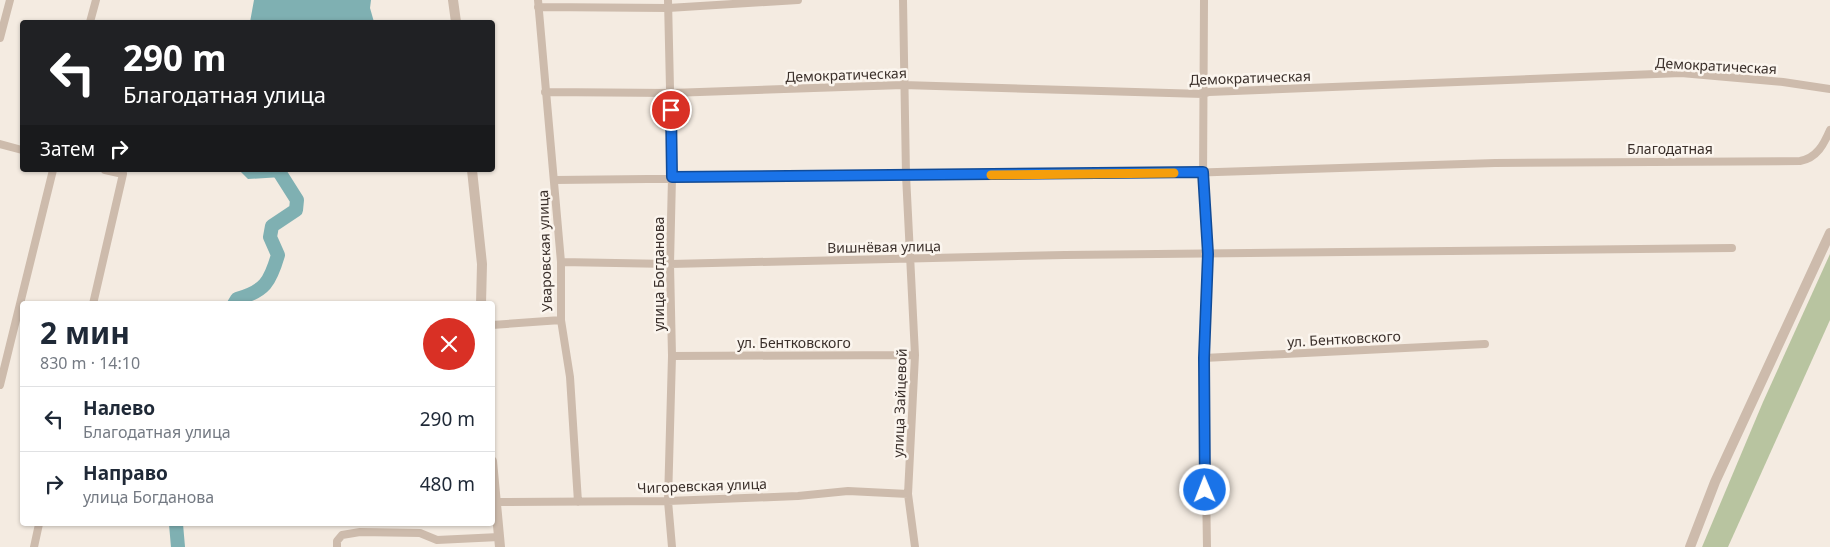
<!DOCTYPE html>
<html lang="ru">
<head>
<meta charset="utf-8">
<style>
	:root { --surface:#fff; --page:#f2f2f3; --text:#1f2937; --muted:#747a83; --line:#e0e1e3 }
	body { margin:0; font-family:"Noto Sans",sans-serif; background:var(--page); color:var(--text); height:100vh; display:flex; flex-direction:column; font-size:19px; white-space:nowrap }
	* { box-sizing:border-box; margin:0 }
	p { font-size:16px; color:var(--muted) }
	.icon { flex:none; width:28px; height:28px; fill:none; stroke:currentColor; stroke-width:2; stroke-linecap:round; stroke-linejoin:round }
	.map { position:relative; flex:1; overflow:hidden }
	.drawer { position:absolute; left:20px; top:301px; width:475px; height:225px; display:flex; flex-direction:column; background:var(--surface); border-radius:5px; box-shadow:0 1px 4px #0004 }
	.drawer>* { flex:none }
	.banner { position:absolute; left:20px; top:20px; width:475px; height:152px; border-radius:5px; box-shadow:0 1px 4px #0004; background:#202124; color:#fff; overflow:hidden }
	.pin { position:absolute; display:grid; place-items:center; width:42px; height:42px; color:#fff; margin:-21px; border:2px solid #fff; border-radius:50%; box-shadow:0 1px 5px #0007 }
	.me { position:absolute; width:55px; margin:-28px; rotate:359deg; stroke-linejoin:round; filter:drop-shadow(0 0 4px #0008) }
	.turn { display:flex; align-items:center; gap:18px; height:105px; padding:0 20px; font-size:22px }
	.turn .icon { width:65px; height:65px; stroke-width:2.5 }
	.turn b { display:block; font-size:35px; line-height:42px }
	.then { display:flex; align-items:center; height:48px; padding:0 20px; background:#0003; gap:10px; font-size:19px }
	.round { display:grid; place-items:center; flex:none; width:52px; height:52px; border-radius:26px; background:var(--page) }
	.overview { display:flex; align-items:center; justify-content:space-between; height:85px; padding:0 20px }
	h1 { font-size:30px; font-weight:700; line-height:38px }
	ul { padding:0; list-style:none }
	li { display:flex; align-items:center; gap:15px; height:65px; padding:0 20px; border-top:1px solid var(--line) }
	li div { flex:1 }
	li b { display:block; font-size:19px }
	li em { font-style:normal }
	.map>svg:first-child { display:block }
	.green { fill:#b8c4a0 }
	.water { fill:#7fb0b2 }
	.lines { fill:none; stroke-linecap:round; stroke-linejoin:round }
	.river { stroke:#7fb0b2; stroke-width:14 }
	.minor { stroke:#cdbbac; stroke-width:8 }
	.tertiary { stroke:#cdbbac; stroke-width:10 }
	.route-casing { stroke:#114b97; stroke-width:12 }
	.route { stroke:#1a73e8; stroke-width:9 }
	.slow { stroke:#f59e0b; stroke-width:9 }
	.labels { text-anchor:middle; stroke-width:5; stroke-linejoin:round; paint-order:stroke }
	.street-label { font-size:14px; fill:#3b302b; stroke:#fbf5ee }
</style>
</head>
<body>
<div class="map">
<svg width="1830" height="547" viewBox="0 0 1830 547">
	<rect width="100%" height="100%" fill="#f4ebe1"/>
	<path class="green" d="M 1830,254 L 1830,320 L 1728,547 L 1702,547 L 1763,402 Z"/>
	<path class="water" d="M 254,0 L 371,0 L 370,8 L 374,22 L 250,22 Z
		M 239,170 L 286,170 L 282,177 L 248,179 Z"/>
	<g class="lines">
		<path class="river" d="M 234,304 L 237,299 C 265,291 270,282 278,255 L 270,237 L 272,226 L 296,210 L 297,200 L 278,170
			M 176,524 L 178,547"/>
		<path class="minor" d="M 538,0 L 561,262 L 561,320 L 570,377 L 578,502
			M 668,0 L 672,177 L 670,264 L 672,356 L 668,501 L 672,547
			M 903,0 L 906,175 L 915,355 L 908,494 L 915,547
			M 1204,0 L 1203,181 L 1208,254 L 1204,358 L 1207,547
			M 538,7 L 668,8 L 798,0
			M 90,22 L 96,0
			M 0,38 L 10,0
			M 545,92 L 671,93 L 903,85 L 1203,94 L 1209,92 L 1681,73 L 1783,82 L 1830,89
			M 0,144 L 22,150
			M 555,180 L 1186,173 L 1495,163 L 1800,161 C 1817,158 1824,144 1830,130
			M 561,262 L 670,264 L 1065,255 L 1732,248
			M 93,304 L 123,174 L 105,170
			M 492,325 L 561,320
			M 672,356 L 915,355
			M 1204,358 L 1485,344
			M 0,385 L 53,170
			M 497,502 L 668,501 L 798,496 L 848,491 L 908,494
			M 34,547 L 39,524
			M 337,547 L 337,541 L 342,535 L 360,532 L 420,533 L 437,540 L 499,537"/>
		<path class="tertiary" d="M 453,0 L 456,22
			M 472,170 L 482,264 L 481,304
			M 492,461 L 500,547
			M 1690,547 L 1715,482 L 1830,233"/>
	</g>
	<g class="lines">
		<defs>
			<path id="route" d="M 671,110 L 672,177 L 1203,172 L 1208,254 L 1204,358 L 1205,490"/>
		</defs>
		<use href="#route" class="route-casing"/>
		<use href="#route" class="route"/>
		<path class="slow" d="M 991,175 L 1174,173"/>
	</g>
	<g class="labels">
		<g class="street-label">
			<text transform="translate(1716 66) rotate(3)" y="5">Демократическая</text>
			<text transform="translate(846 75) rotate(-2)" y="5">Демократическая</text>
			<text transform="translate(1250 78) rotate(-2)" y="5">Демократическая</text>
			<text x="1670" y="154">Благодатная</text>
			<text transform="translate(884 247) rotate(-1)" y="5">Вишнёвая улица</text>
			<text transform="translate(545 251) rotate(-92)" y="5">Уваровская улица</text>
			<text transform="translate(659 274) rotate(-90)" y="5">улица Богданова</text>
			<text transform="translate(1344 339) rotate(-3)" y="5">ул. Бентковского</text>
			<text x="794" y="348">ул. Бентковского</text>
			<text transform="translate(900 403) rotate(-88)" y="5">улица Зайцевой</text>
			<text transform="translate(702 486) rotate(-2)" y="5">Чигоревская улица</text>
		</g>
	</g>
</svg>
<div class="pin" style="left:671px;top:110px;background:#d93025"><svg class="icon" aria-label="arrive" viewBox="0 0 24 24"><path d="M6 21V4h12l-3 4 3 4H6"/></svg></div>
<svg class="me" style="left:1205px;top:490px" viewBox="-20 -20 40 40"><circle r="17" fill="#1a73e8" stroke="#fff" stroke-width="3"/><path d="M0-11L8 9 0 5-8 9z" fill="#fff"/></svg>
<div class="banner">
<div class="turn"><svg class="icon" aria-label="left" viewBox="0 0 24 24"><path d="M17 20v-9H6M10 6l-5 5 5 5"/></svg><div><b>290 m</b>Благодатная улица</div></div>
<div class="then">Затем<svg class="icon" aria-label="right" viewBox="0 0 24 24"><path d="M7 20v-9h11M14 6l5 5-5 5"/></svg></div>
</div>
<section class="drawer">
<div class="overview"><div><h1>2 мин</h1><p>830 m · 14:10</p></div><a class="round" style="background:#d93025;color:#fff"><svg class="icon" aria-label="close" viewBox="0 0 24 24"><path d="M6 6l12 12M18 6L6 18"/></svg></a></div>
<ul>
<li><svg class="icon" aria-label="left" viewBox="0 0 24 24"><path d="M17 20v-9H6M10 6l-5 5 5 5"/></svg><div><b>Налево</b><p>Благодатная улица</p></div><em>290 m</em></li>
<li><svg class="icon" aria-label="right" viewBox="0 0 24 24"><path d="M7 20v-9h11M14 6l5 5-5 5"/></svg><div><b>Направо</b><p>улица Богданова</p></div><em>480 m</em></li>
</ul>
</section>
</div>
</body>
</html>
